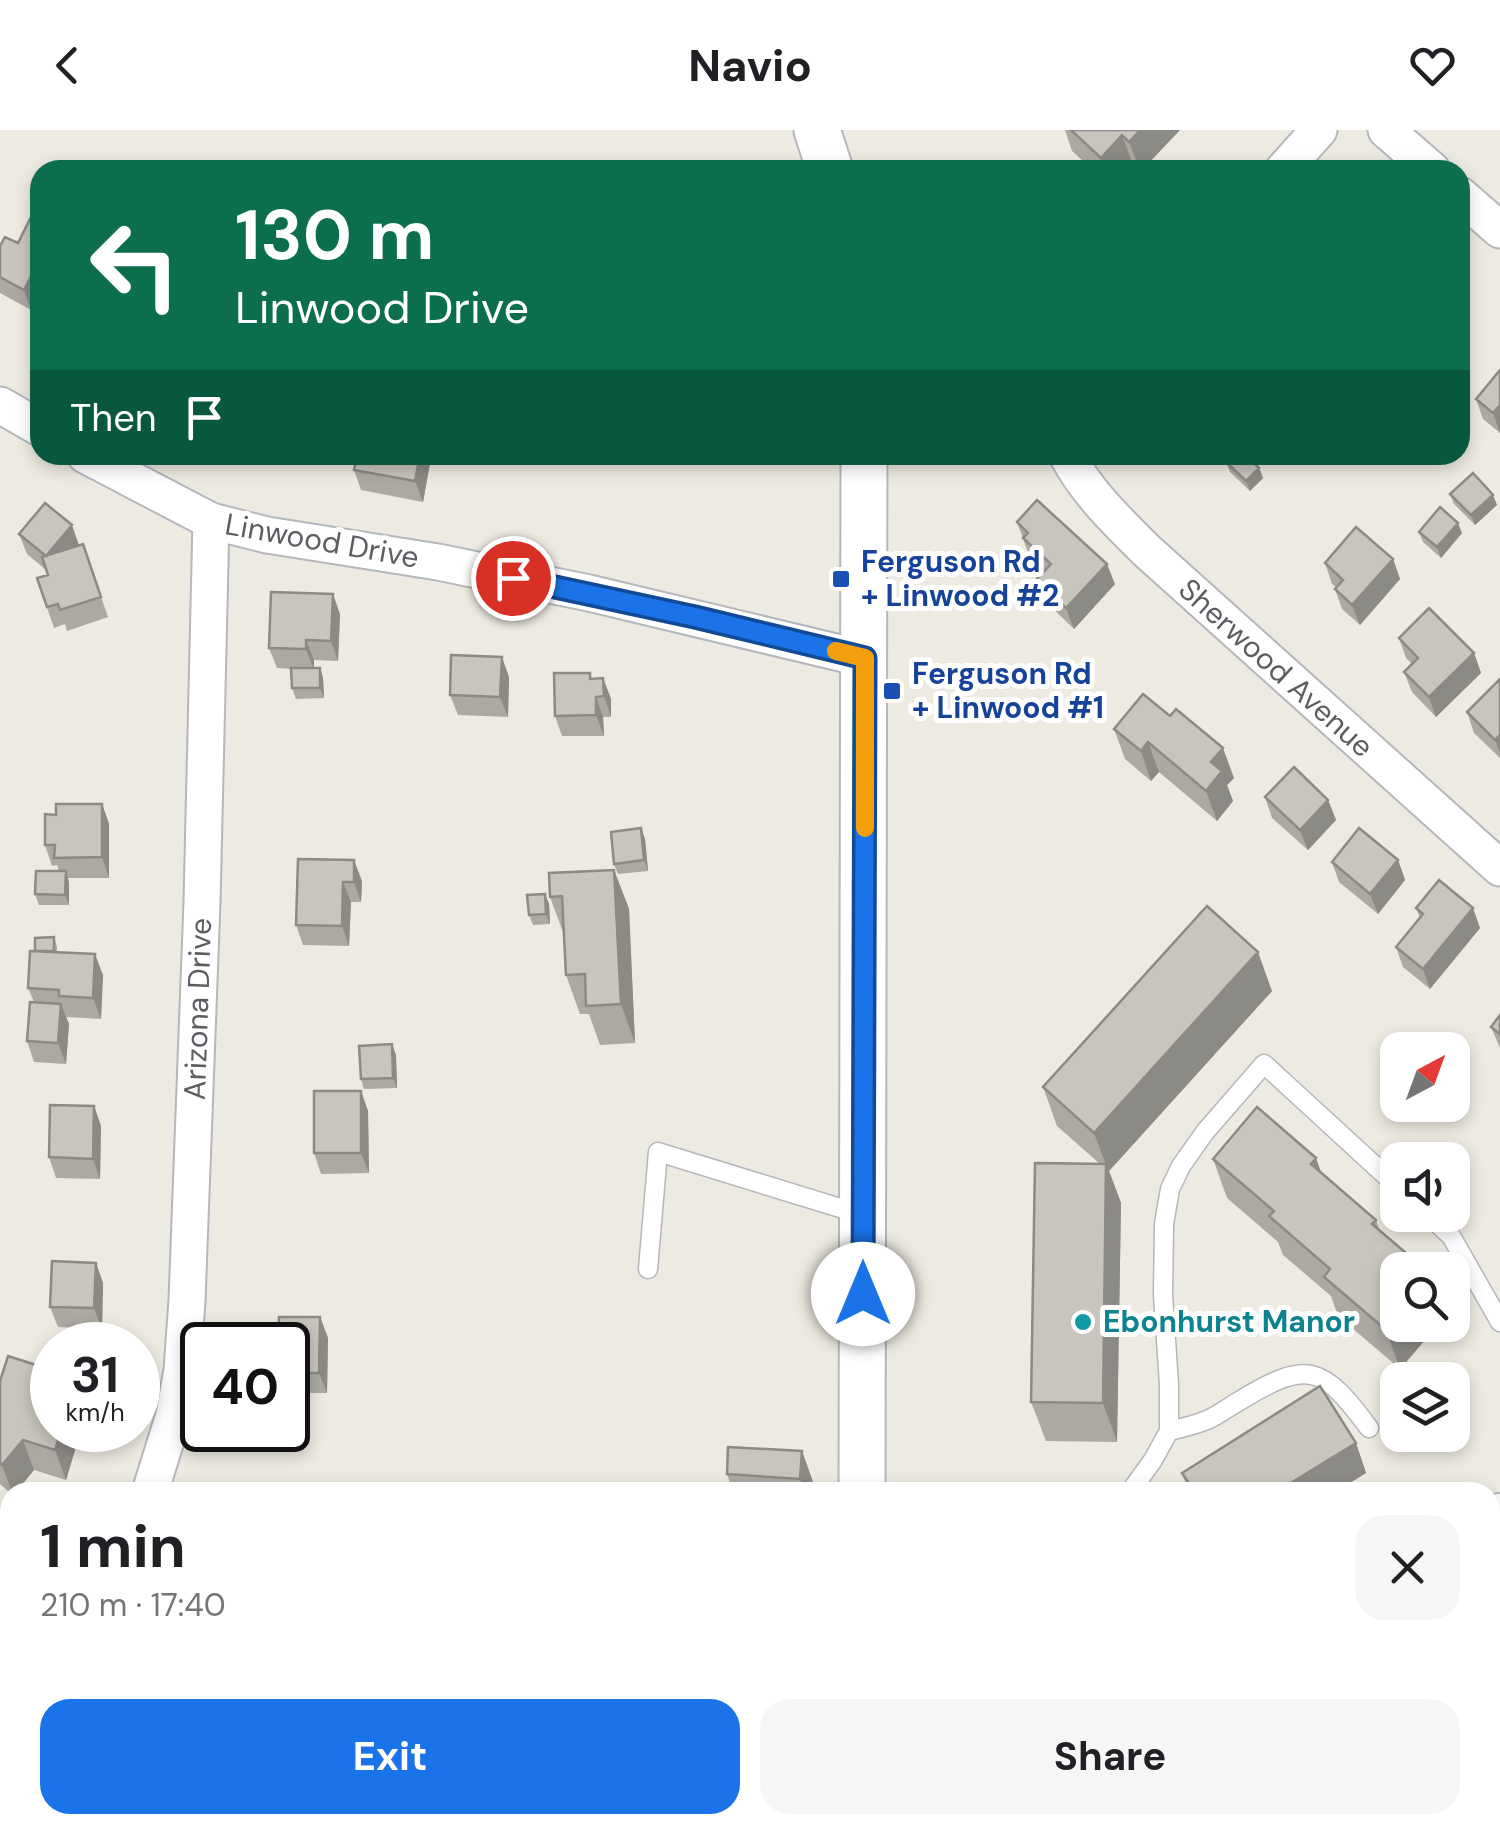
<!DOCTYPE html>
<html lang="en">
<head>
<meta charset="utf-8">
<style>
	:root { --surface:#fff; --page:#f6f6f6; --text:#202124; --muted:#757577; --accent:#1a73e8 }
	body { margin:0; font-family:"DM Sans",sans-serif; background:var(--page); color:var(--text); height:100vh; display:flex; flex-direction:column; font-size:38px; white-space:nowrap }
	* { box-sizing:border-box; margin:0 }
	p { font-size:32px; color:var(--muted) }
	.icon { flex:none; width:55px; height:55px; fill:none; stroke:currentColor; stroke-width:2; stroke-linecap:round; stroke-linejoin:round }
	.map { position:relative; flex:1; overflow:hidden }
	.sheet { position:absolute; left:0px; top:1352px; width:1500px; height:352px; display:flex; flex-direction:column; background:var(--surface); border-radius:30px 30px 0 0; box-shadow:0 5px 15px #0003 }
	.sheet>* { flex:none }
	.guide { position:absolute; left:30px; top:30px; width:1440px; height:305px; border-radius:30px; box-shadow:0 5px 15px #0003; background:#0b6e4f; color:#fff; overflow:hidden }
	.needle { width:65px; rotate:41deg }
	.controls { position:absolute; left:1380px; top:902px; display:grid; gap:20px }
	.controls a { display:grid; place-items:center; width:90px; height:90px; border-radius:20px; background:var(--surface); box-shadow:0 5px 15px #0003; font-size:50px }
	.speed { position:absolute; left:30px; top:1192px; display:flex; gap:20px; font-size:50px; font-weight:700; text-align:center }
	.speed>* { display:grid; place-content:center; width:130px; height:130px; border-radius:50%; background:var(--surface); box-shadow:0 5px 15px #0003; line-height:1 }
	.speed small { font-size:25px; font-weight:400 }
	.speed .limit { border:5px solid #111; border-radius:15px; background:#fff; color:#111 }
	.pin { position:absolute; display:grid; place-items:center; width:85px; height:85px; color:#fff; margin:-42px; border:5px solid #fff; border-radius:50%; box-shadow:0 2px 10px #0007 }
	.me { position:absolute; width:110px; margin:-55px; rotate:0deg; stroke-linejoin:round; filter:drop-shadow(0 0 8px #0008) }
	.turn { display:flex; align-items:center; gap:35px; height:210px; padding:0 40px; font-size:45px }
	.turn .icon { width:130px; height:130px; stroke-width:2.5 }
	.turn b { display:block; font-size:70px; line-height:85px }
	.then { display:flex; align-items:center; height:95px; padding:0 40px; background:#0003; gap:20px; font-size:38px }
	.round { display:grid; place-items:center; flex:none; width:105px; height:105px; border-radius:30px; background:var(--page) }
	.headline { display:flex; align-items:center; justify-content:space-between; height:170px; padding:0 40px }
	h1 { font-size:60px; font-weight:700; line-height:75px }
	.primary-button { display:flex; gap:20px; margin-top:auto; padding:20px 40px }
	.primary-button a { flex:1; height:115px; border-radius:30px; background:var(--accent); color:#fff; font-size:40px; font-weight:700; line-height:115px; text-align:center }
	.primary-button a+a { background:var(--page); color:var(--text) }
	header { display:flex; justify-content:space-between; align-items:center; height:130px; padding:0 40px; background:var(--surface); font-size:45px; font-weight:700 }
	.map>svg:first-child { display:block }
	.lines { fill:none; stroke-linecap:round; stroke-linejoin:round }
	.service-casing { stroke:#b4b7bc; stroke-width:21 }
	.minor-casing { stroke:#b4b7bc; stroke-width:39 }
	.tertiary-casing { stroke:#b4b7bc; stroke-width:49 }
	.secondary-casing { stroke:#b5b9be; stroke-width:54 }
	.service { stroke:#fff; stroke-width:18 }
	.minor { stroke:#fff; stroke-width:35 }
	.tertiary { stroke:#fff; stroke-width:45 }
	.secondary { stroke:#fff; stroke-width:50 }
	.wall { fill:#aca9a3 }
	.shaded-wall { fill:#8c8a85 }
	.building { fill:#c8c5be; stroke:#8c8a85; stroke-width:2.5 }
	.route-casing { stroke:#114b97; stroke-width:25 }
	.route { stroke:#1a73e8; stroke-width:18 }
	.slow { stroke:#f59e0b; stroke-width:18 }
	.transit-dot { fill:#1a4fb4; stroke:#fff; stroke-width:4 }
	.culture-dot { fill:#0f9aa8; stroke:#fff; stroke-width:4 }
	.labels { text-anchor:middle; stroke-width:10; stroke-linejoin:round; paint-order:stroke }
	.street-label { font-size:30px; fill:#5a5e62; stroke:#fff }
	.transit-label { font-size:30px; font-weight:bold; fill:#164399; stroke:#fff; text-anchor:start }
	.culture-label { font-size:30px; font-weight:bold; fill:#0d838f; stroke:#fff; text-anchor:start }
</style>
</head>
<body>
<header><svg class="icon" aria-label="back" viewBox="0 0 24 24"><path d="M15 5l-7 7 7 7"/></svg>Navio<svg class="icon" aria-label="heart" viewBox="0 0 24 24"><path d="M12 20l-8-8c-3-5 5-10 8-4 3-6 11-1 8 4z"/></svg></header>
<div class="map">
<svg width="1500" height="1704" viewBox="0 0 1500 1704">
	<rect width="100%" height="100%" fill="#edeae1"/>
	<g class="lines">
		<defs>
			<path id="service" d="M 1428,1085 L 1451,1106 L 1500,1192
				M 648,1139 L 658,1022 L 863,1085
				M 1169,1301 C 1182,1298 1195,1295 1207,1290 C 1219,1285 1230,1276 1241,1270 C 1308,1229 1323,1236 1369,1298
				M 1130,1362 L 1153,1330 L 1169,1301 L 1169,1255 L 1163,1165 L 1164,1094 L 1170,1059 L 1181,1036 L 1205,1002 L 1264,934 L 1398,1057
				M 907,1695 L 907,1704
				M 533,1704 L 536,1695
				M 757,1704 L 759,1695"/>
			<path id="minor" d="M 1386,0 L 1432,40
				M 1283,40 L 1319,0
				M 1460,65 L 1500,100
				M 0,275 L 40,298
				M 85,325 L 211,391 L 267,405 L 438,432 L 589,463 L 865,529
				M 1067,325 C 1087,363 1117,391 1147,421 L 1500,738
				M 150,1362 L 174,1285 L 182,1240 L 187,1170 L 202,772 L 211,391
				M 0,1466 L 10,1474"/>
			<path id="tertiary" d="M 817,0 L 830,40
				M 862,1362 L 864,325
				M 859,1704 L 859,1695"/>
			<path id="secondary" d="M 1490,1395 L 1500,1389
				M 1133,1704 L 1141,1695"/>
		</defs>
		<use href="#service" class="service-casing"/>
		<use href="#minor" class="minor-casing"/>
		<use href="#tertiary" class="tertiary-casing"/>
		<use href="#secondary" class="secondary-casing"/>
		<use href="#service" class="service"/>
		<use href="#minor" class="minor"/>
		<use href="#tertiary" class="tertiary"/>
		<use href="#secondary" class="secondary"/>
	</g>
	<path class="wall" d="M 1065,0 L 1180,0 L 1142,40 L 1138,40 L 1133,35 L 1128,40 L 1093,40 L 1072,21 Z
		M 18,113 L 31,180 L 0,163 L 0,116 Z
		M 1500,240 L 1500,303 L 1483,289 L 1476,269 Z
		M 1226,332 L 1259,338 L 1263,348 L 1250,361 L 1230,342 Z
		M 430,333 L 423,372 L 361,360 L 354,340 Z
		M 1450,364 L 1497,375 L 1475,395 L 1454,374 Z
		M 1017,392 L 1115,454 L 1074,499 L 1044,470 L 1036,450 L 1044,441 L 1030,428 Z
		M 1419,402 L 1462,403 L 1441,428 L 1423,412 Z
		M 19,404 L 79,415 L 83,414 L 108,487 L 67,501 L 65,494 L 54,498 L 37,448 L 48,445 L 46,440 L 27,424 Z
		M 1393,429 L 1400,449 L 1360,495 L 1342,479 L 1335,459 L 1336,457 L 1332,454 L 1325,433 Z
		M 340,484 L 338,531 L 314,530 L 314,538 L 320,538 L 323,548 L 324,568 L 296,569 L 292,558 L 291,539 L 277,538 L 269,518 Z
		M 1399,508 L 1474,523 L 1481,543 L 1436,587 L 1412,562 L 1404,542 L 1412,534 L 1406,528 Z
		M 590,543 L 592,549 L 603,548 L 611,569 L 611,587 L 603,587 L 604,606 L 562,606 L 555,586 Z
		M 509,547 L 508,587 L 458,585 L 450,565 Z
		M 1500,549 L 1500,628 L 1474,603 L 1467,582 Z
		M 1114,599 L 1234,648 L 1227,655 L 1233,671 L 1217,691 L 1159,642 L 1151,651 L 1125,629 Z
		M 1265,667 L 1328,670 L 1336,690 L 1308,720 L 1272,688 Z
		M 102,674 L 109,694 L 109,748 L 68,748 L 69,775 L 39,775 L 35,764 L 59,741 L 57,735 L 52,736 L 45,715 L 56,685 Z
		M 641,698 L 645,709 L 648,741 L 618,744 L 614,734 Z
		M 298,729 L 362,751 L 361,772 L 351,772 L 349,816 L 303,815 L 296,795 Z
		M 1398,730 L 1405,750 L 1378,784 L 1339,752 L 1332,732 Z
		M 614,740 L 629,779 L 635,913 L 600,915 L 589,884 L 580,884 L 566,845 L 564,805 L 550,767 Z
		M 545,764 L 549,774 L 550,794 L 533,795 L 529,785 Z
		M 1416,778 L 1480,798 L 1430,859 L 1403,837 L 1396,817 L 1420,788 Z
		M 54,807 L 57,817 L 57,823 L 103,845 L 101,889 L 66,887 L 63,880 L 69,894 L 66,934 L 34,932 L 27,911 L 34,872 L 28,858 Z
		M 1272,861 L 1109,1041 L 1121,1073 L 1117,1312 L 1046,1311 L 1031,1272 L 1100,1034 L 1057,996 L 1043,957 Z
		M 1500,885 L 1500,918 L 1491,897 Z
		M 396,925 L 397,958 L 364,959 L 361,949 Z
		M 361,961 L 368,981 L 369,1043 L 321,1044 L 314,1023 Z
		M 94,976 L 101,996 L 100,1049 L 56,1048 L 49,1027 Z
		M 1213,1029 L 1321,1042 L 1376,1090 L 1380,1101 L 1398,1195 L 1438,1195 L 1400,1239 L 1338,1186 L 1331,1166 L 1283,1125 L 1278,1112 L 1227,1068 Z
		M 96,1133 L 103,1153 L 102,1199 L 58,1197 L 50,1177 Z
		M 320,1187 L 328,1208 L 327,1263 L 288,1263 L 288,1215 Z
		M 0,1251 L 52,1300 L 81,1300 L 66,1350 L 34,1340 L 16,1362 L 10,1363 L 0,1354 Z
		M 1356,1313 L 1366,1343 L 1335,1362 L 1189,1362 L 1182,1343 Z
		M 802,1321 L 816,1362 L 733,1362 L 727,1344 Z
		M 0,1586 L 10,1594 L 10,1675 L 0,1667 Z
		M 491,1695 L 488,1704 L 288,1704 Z"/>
	<path class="shaded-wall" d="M 1140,0 L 1180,0 L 1142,40 L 1140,40 L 1129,12 Z
		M 1122,5 L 1133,35 L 1128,40 L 1105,40 L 1101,28 Z
		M 40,128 L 40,163 L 31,180 L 24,160 Z
		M 1500,275 L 1500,303 L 1493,283 Z
		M 420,325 L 427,325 L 430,333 L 423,372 L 415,351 Z
		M 1259,338 L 1263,348 L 1250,361 L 1246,351 Z
		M 1493,365 L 1497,375 L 1475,395 L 1471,385 Z
		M 1458,393 L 1462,403 L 1441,428 L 1437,417 Z
		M 72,395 L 79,415 L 46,426 Z
		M 1393,429 L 1400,449 L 1360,495 L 1352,475 Z
		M 1107,434 L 1115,454 L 1074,499 L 1066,478 Z
		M 333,464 L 340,484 L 338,531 L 331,511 Z
		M 306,510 L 314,530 L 314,540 L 306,519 Z
		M 1474,523 L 1481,543 L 1436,587 L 1429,567 Z
		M 502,527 L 509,547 L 508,587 L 500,567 Z
		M 320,538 L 323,548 L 324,568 L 320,558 Z
		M 603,548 L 611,569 L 611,587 L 604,566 Z
		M 596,567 L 603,587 L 604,606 L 596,585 Z
		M 1500,605 L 1500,624 L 1495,610 Z
		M 1148,612 L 1159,642 L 1151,651 L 1141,621 Z
		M 1223,618 L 1234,648 L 1227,655 L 1233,671 L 1217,691 L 1206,661 L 1211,632 Z
		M 1328,670 L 1336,690 L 1308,720 L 1300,700 Z
		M 102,674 L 109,694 L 109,748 L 102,727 Z
		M 641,698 L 645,709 L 648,741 L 644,730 Z
		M 354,730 L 362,751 L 361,772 L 354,752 Z
		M 1398,730 L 1405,750 L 1378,784 L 1370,764 Z
		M 614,740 L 629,779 L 635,913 L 621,874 Z
		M 66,741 L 69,752 L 69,775 L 65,765 Z
		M 343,752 L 351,772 L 349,816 L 342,796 Z
		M 545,764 L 549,774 L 550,794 L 546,784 Z
		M 1473,778 L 1480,798 L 1430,859 L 1423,839 Z
		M 1258,822 L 1272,861 L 1109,1041 L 1121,1073 L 1117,1312 L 1103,1273 L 1106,1035 L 1094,1003 Z
		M 95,824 L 103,845 L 101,889 L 93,868 Z
		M 61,874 L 69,894 L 66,934 L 58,913 Z
		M 392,914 L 396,925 L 397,958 L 393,948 Z
		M 361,961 L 368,981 L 369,1043 L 361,1023 Z
		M 94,976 L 101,996 L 100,1049 L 93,1029 Z
		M 1316,1028 L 1330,1067 L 1311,1034 Z
		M 96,1133 L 103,1153 L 102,1199 L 94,1178 Z
		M 320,1187 L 328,1208 L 327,1263 L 319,1243 Z
		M 1398,1187 L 1398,1195 L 1438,1195 L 1400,1239 L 1386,1200 Z
		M 61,1300 L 81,1300 L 66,1350 L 55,1320 Z
		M 23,1310 L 34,1340 L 16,1362 L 12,1362 L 2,1335 Z
		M 1356,1313 L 1366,1343 L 1335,1362 L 1276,1362 Z
		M 802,1321 L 816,1360 L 816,1362 L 805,1362 L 800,1349 Z
		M 10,1649 L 10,1671 L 5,1656 Z
		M 465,1695 L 491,1695 L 488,1704 L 463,1704 Z"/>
	<path class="building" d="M 1071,0 L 1140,0 L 1129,12 L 1122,5 L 1101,28 Z
		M 39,71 L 40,128 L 24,160 L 0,147 L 0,116 L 5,107 L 18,113 Z
		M 1500,240 L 1500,275 L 1493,283 L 1476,269 Z
		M 357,325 L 420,325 L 415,351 L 354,340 Z
		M 1233,325 L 1246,325 L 1259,338 L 1246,351 L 1226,332 Z
		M 1473,343 L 1493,365 L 1471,385 L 1450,364 Z
		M 1037,370 L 1107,434 L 1066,478 L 1036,450 L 1051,434 L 1023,408 L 1028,403 L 1017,392 Z
		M 45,373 L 72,395 L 46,426 L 19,404 Z
		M 1440,377 L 1458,393 L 1437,417 L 1419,402 Z
		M 1356,397 L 1393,429 L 1352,475 L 1335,459 L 1343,450 L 1325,433 Z
		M 83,414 L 101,467 L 60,480 L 58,474 L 47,477 L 37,448 L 48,445 L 42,427 Z
		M 271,462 L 333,464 L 331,511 L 306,510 L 306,519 L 269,518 Z
		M 1429,478 L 1474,523 L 1429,567 L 1404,542 L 1418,528 L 1399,508 Z
		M 451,525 L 502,527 L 500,567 L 450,565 Z
		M 291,538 L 320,538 L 320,558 L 292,558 Z
		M 554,543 L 590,543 L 590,549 L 603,548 L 604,566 L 596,567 L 596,585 L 555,586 Z
		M 1500,549 L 1500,605 L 1495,610 L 1467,582 Z
		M 1143,564 L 1170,586 L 1176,579 L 1223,618 L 1211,632 L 1222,641 L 1206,661 L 1148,612 L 1141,621 L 1114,599 Z
		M 1294,637 L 1328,670 L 1300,700 L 1265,667 Z
		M 56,674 L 102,674 L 102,727 L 54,728 L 55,715 L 45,715 L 45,684 L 56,685 Z
		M 641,698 L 644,730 L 614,734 L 611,702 Z
		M 1359,698 L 1398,730 L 1370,764 L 1332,732 Z
		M 298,729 L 354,730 L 354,752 L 343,752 L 342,796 L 296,795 Z
		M 614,740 L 621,874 L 586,876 L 585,844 L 566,845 L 562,766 L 550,767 L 549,743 Z
		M 36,741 L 66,741 L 65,765 L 35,764 Z
		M 1439,750 L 1473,778 L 1423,839 L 1396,817 L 1423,784 L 1416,778 Z
		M 545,764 L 546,784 L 529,785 L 527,765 Z
		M 1207,776 L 1258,822 L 1094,1003 L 1043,957 Z
		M 54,807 L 54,821 L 35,821 L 35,808 Z
		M 30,821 L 95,824 L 93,868 L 59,866 L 59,860 L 28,858 Z
		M 30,872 L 61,874 L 58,913 L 27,911 Z
		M 1500,885 L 1500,904 L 1491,897 Z
		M 392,914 L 393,948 L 361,949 L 359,916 Z
		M 314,961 L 361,961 L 361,1023 L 314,1023 Z
		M 50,975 L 94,976 L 93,1029 L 49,1027 Z
		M 1257,977 L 1316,1028 L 1311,1034 L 1376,1090 L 1372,1094 L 1426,1140 L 1398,1140 L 1398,1187 L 1386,1200 L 1324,1147 L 1330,1139 L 1269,1086 L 1274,1081 L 1213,1029 Z
		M 1035,1033 L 1106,1034 L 1103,1273 L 1031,1272 Z
		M 52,1131 L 96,1133 L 94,1178 L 50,1177 Z
		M 279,1187 L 320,1187 L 319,1243 L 288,1243 L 288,1215 L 278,1215 Z
		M 8,1226 L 52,1240 L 52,1300 L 61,1300 L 55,1320 L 23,1310 L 2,1335 L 0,1333 L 0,1251 Z
		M 1320,1256 L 1356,1313 L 1276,1362 L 1195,1362 L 1182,1343 Z
		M 728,1317 L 802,1321 L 800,1349 L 727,1344 Z
		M 1500,1512 L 1500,1528 L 1492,1517 Z
		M 0,1586 L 10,1594 L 10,1649 L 5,1656 L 0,1652 Z
		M 291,1695 L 465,1695 L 463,1703 L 446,1698 L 444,1704 L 288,1704 Z
		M 909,1695 L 984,1695 L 984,1703 L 908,1703 Z
		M 1282,1695 L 1326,1695 L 1336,1704 L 1273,1704 Z"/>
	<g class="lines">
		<defs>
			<path id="route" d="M 513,448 L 695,487 L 865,528 L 863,1164"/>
		</defs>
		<use href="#route" class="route-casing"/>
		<use href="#route" class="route"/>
		<path class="slow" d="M 836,521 L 865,528 L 865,698"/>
	</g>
	<g class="transit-dot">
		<rect x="831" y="439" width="20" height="20" rx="5"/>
		<rect x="882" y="551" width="20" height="20" rx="5"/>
	</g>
	<circle class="culture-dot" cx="1083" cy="1192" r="10"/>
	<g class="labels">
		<g class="street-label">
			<text transform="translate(322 411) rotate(10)" y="10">Linwood Drive</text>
			<text transform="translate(1276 538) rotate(42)" y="10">Sherwood Avenue</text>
			<text transform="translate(198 879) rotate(-88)" y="10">Arizona Drive</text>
		</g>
		<g class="transit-label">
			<text x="861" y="442">Ferguson Rd<tspan x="861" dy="34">+ Linwood #2</tspan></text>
			<text x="912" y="554">Ferguson Rd<tspan x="912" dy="34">+ Linwood #1</tspan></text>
		</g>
		<g class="culture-label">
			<text x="1103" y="1202">Ebonhurst Manor</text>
		</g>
	</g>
</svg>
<div class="controls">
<a><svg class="needle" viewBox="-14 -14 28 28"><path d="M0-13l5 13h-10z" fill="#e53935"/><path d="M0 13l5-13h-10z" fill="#757577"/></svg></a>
<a><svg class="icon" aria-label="sound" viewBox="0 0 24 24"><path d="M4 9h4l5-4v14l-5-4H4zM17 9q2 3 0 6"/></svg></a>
<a><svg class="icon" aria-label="search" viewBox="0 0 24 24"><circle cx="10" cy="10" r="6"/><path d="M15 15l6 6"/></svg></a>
<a><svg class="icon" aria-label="layers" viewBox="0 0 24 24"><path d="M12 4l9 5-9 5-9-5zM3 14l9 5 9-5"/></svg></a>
</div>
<div class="speed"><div>31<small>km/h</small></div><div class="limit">40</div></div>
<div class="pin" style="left:513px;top:448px;background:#d93025"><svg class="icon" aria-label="arrive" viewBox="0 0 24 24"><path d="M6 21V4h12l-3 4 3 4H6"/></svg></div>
<svg class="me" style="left:863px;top:1164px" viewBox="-20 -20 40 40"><circle r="19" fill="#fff"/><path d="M0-13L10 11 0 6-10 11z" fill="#1a73e8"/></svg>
<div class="guide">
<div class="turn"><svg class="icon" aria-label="left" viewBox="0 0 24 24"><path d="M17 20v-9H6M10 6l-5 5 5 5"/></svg><div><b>130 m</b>Linwood Drive</div></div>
<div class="then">Then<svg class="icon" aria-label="arrive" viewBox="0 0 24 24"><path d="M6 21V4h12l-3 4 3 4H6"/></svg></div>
</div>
<section class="sheet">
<div class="headline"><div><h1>1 min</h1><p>210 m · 17:40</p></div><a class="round"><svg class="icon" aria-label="close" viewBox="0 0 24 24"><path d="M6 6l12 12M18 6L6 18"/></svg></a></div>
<div class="primary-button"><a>Exit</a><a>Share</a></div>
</section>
</div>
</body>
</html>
